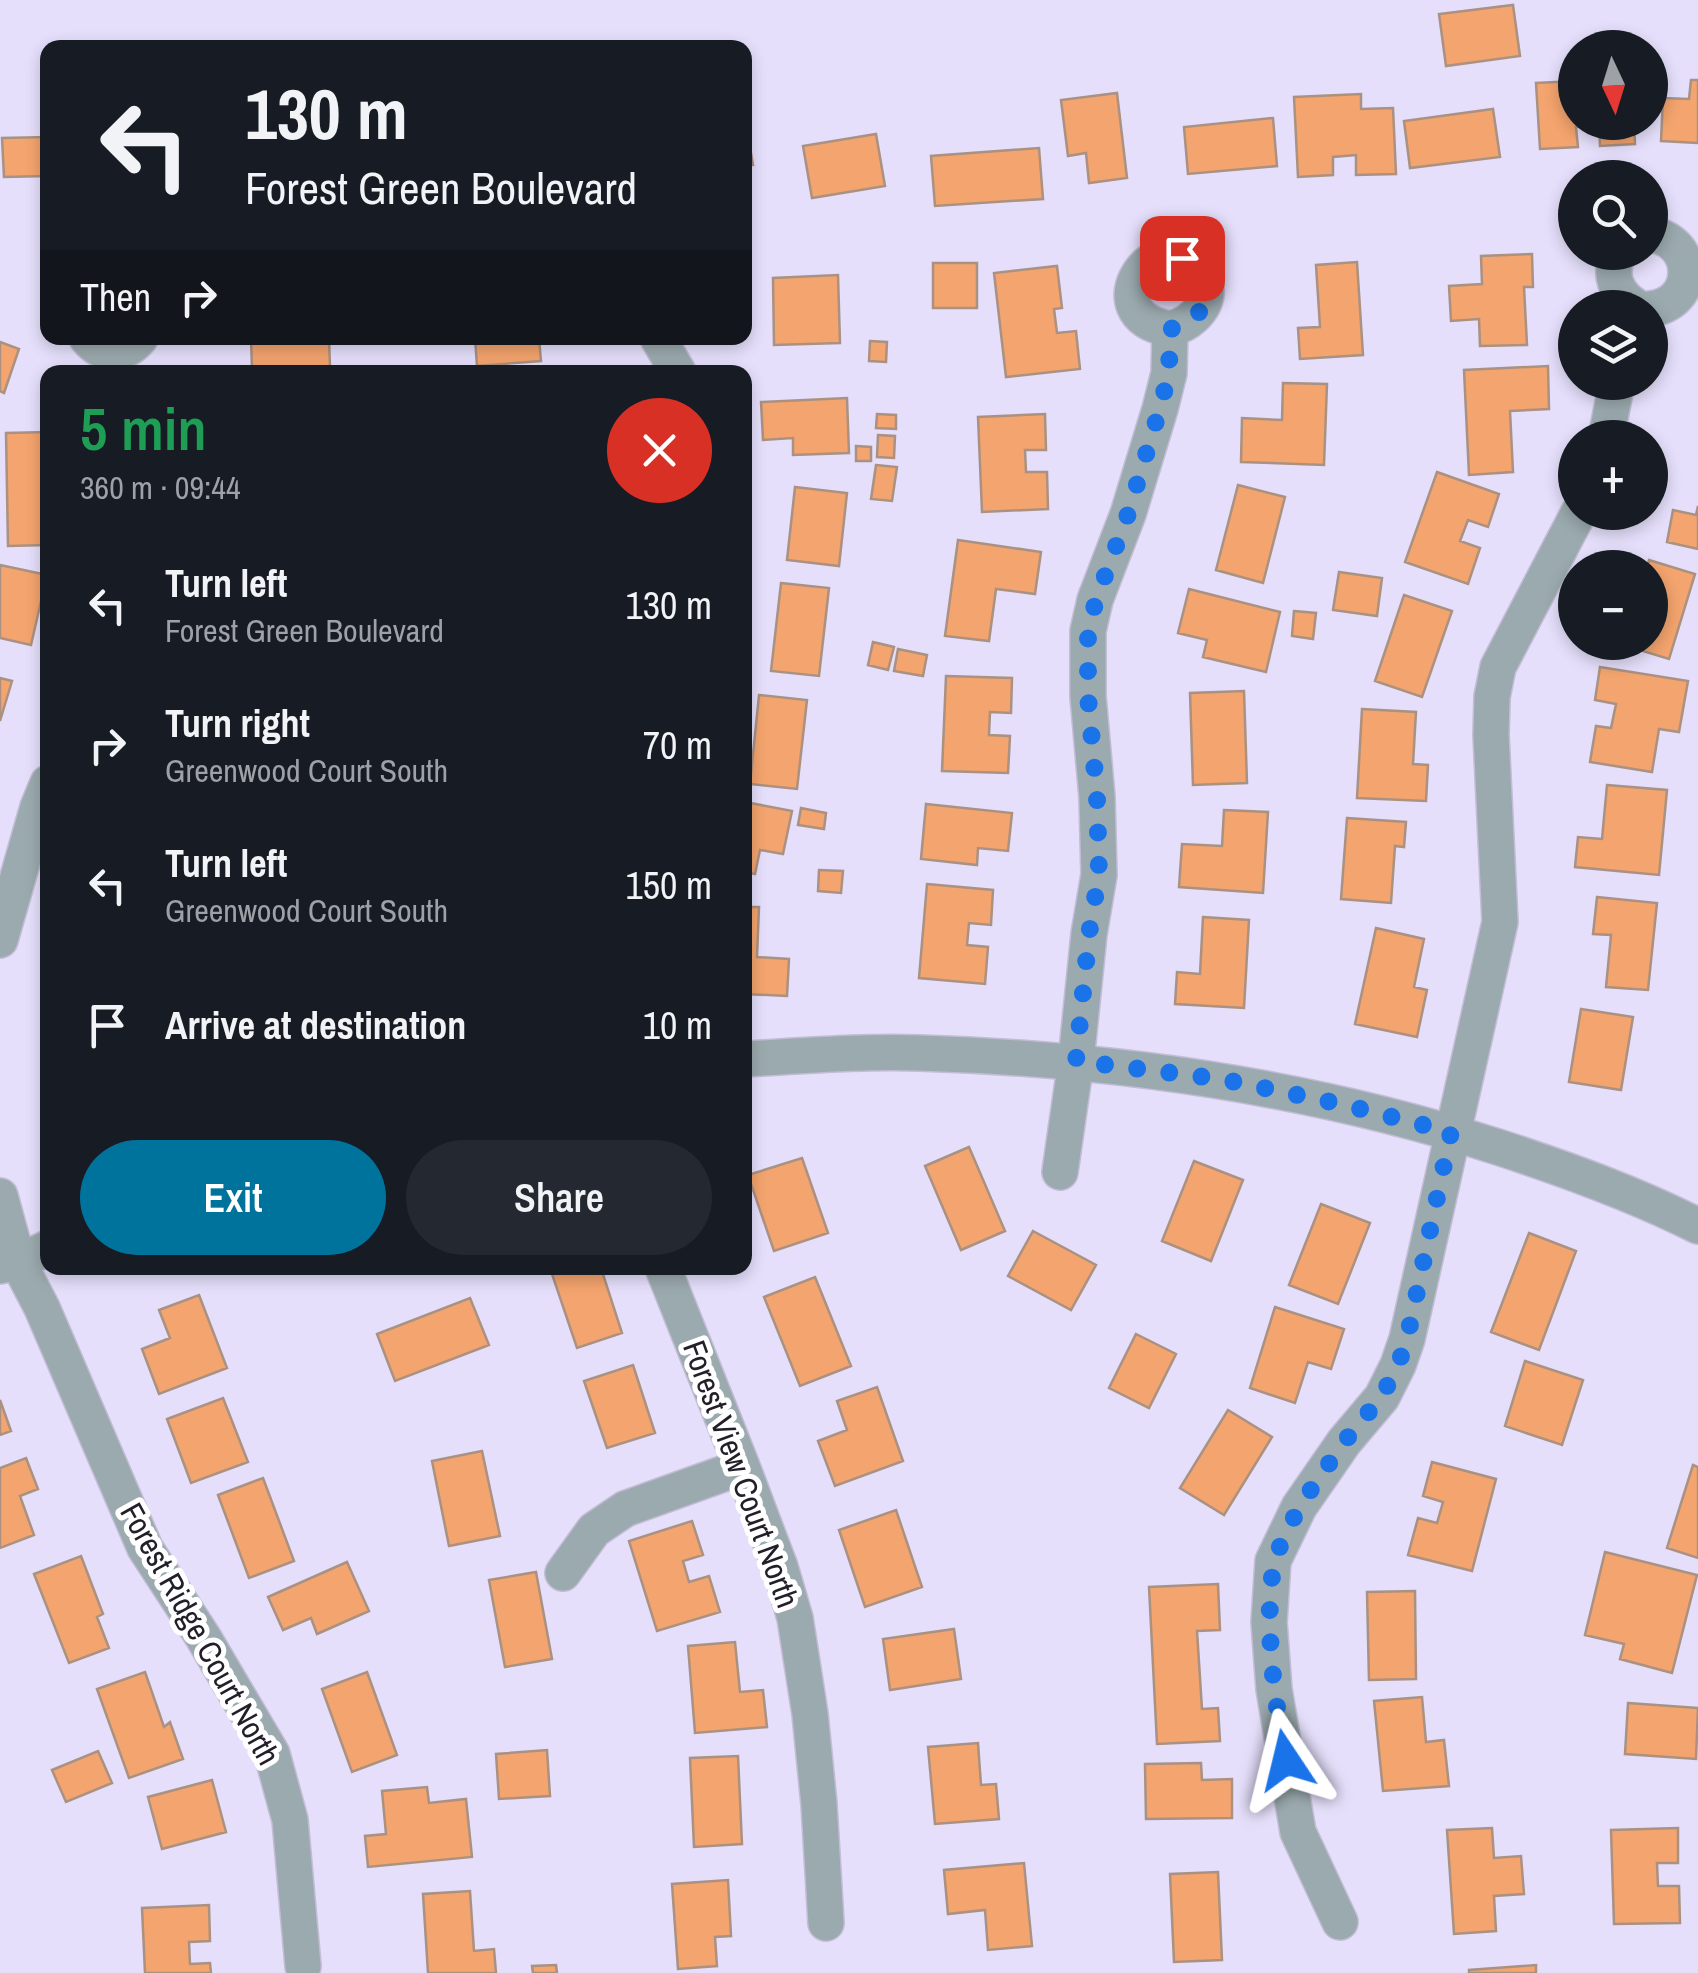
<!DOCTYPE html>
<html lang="en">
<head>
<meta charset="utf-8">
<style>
	:root { --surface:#171b24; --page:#242831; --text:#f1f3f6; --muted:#9ea1a6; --accent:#00739d }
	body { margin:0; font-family:"Archivo Narrow",sans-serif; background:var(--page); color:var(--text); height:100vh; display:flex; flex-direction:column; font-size:38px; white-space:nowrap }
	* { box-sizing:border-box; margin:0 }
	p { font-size:32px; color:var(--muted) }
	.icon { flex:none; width:55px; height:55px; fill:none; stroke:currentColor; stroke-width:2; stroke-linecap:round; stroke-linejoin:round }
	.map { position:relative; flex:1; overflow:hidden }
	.details { position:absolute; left:40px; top:365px; width:712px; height:910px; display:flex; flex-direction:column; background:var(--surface); border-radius:20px; box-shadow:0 5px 15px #0003 }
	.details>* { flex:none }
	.top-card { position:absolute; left:40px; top:40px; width:712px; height:305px; border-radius:20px; box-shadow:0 5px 15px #0003; background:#171b24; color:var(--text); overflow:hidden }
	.needle { width:65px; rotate:176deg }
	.fabs { position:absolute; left:1558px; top:30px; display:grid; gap:20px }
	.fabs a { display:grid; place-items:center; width:110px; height:110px; border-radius:50%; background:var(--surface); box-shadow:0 5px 15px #0003; font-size:50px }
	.pin { position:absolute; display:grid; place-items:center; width:85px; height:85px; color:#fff; margin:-42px; border-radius:20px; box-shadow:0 5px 15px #0006 }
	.me { position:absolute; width:110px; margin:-55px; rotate:350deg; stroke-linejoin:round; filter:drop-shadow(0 0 8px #0008) }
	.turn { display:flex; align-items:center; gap:35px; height:210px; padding:0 40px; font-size:45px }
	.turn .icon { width:130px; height:130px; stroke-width:2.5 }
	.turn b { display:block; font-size:70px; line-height:85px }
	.then { display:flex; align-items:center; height:95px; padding:0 40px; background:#0003; gap:20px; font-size:38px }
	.round { display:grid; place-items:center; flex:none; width:105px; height:105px; border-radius:52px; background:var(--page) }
	.overview { display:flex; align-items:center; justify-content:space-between; height:170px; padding:0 40px }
	h1 { font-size:60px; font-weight:600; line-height:75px; color:#1e9e55 }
	.action { display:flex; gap:20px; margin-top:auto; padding:20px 40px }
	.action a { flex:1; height:115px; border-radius:60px; background:var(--accent); color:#fff; font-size:40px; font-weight:600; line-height:115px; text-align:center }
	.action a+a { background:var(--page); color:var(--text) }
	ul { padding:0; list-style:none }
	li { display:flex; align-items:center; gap:30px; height:140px; padding:0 40px }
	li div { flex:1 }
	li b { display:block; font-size:38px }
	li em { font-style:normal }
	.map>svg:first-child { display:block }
	.building { fill:#f4a46e; stroke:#aa9181; stroke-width:2.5 }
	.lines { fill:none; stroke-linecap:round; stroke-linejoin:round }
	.minor-casing { stroke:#c2bcd5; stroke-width:38 }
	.minor { stroke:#9baaae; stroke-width:35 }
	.route { stroke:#1a73e8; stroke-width:18; stroke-dasharray:0 32.4 }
	.labels { text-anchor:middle; stroke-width:10; stroke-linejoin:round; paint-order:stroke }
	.street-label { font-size:32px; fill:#221f29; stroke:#fff }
</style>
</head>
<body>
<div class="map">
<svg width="1698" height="1973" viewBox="0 0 1698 1973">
	<rect width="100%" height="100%" fill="#e5dffb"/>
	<path class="building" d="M 1513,5 L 1520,56 L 1446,66 L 1439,14 Z
		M 1691,80 L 1698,80 L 1698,143 L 1661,141 L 1663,98 L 1689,99 Z
		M 1575,81 L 1575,122 L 1634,122 L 1635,144 L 1600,146 L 1599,125 L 1576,127 L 1578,147 L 1540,149 L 1536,83 Z
		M 1117,93 L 1127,178 L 1089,183 L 1086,153 L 1068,156 L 1061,100 Z
		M 1361,94 L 1361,109 L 1393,108 L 1396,174 L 1356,175 L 1356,155 L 1333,157 L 1333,175 L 1298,177 L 1294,97 Z
		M 1493,109 L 1500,157 L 1410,168 L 1404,121 Z
		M 745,118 L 753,165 L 745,166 Z
		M 1273,118 L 1277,166 L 1188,174 L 1184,127 Z
		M 876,134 L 885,186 L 812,198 L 803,146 Z
		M 48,137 L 48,176 L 4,177 L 2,138 Z
		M 1039,148 L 1043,199 L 935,206 L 931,156 Z
		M 1532,254 L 1533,287 L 1524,287 L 1527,345 L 1480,346 L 1479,319 L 1451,321 L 1449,286 L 1482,284 L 1481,256 Z
		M 1357,262 L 1363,355 L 1300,359 L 1298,328 L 1320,327 L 1316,265 Z
		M 933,263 L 977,263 L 977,308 L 933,308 Z
		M 1057,266 L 1062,308 L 1054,309 L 1057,333 L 1076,331 L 1080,369 L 1006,377 L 994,273 Z
		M 838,275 L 840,343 L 774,345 L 773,278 Z
		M 251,338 L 329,338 L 330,367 L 252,370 Z
		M 475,338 L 539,338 L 541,361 L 477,366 Z
		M 870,341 L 887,342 L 886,362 L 869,361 Z
		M 0,342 L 19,349 L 4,393 L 0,391 Z
		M 1548,366 L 1549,409 L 1510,411 L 1513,472 L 1469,475 L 1464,370 Z
		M 1283,383 L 1327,384 L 1324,465 L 1241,462 L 1242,418 L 1282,420 Z
		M 847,398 L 849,453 L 793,455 L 793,438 L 763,440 L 761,402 Z
		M 877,414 L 896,415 L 896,429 L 876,428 Z
		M 1045,414 L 1046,450 L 1025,450 L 1026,472 L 1047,472 L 1048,509 L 982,512 L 978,417 Z
		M 48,432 L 48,545 L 8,546 L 6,433 Z
		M 878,435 L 895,436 L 894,458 L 877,457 Z
		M 856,446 L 871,447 L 871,461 L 856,461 Z
		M 876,465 L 897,467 L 892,501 L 871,499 Z
		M 1437,472 L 1499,494 L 1488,527 L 1468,520 L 1460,541 L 1480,548 L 1468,584 L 1405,562 Z
		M 1238,485 L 1285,497 L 1263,583 L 1216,570 Z
		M 795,487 L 847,493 L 839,566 L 787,560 Z
		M 1698,506 L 1698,549 L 1667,542 L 1673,510 L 1696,515 Z
		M 958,540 L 1041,552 L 1035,594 L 996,589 L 989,641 L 945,636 Z
		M 1649,560 L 1695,574 L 1669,659 L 1623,645 L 1624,642 L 1650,642 L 1650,568 L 1647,568 Z
		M 0,565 L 47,575 L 31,645 L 0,638 Z
		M 1339,572 L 1382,578 L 1377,616 L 1333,610 Z
		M 781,583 L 829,588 L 819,676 L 771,671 Z
		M 1189,589 L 1280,612 L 1266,672 L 1203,657 L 1207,640 L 1178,633 Z
		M 1404,595 L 1452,611 L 1422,697 L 1375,681 Z
		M 1294,611 L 1316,613 L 1313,639 L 1292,636 Z
		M 873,642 L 894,647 L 888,670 L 868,665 Z
		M 898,649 L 927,655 L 923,676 L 894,671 Z
		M 1600,667 L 1688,681 L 1679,732 L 1659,729 L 1652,772 L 1590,762 L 1596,726 L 1611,728 L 1616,704 L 1595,700 Z
		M 946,676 L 1012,678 L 1011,713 L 990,712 L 989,735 L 1010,736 L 1008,773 L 942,771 Z
		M 0,678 L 12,681 L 0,721 Z
		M 1244,691 L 1247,783 L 1193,785 L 1190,693 Z
		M 759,695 L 807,700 L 797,789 L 750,784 Z
		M 1362,709 L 1416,712 L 1413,764 L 1428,765 L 1426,801 L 1357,798 Z
		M 1607,785 L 1667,790 L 1659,875 L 1575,867 L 1578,837 L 1602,839 Z
		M 745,802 L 792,811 L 783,854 L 760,850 L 755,874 L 745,872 Z
		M 926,804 L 1012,813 L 1008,851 L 978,848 L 977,865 L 921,859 Z
		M 801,808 L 826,813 L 824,829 L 798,825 Z
		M 1224,810 L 1268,812 L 1263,893 L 1179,887 L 1182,844 L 1222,846 Z
		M 1347,818 L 1406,822 L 1404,847 L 1395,846 L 1391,903 L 1341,899 Z
		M 819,870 L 843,871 L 841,893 L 818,891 Z
		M 927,884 L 993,890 L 991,925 L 969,923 L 967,945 L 988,947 L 985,984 L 919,978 Z
		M 1597,897 L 1657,903 L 1648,990 L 1606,987 L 1611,935 L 1593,934 Z
		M 745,907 L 759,907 L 757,957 L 789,959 L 787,996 L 745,994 Z
		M 1203,917 L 1249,920 L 1244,1008 L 1175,1004 L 1177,972 L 1200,974 Z
		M 1376,928 L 1424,939 L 1414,987 L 1427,990 L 1417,1037 L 1355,1024 Z
		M 1581,1009 L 1633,1017 L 1621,1090 L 1569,1082 Z
		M 969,1147 L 1005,1231 L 961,1250 L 925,1166 Z
		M 802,1158 L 828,1233 L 774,1251 L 748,1175 Z
		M 1194,1161 L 1243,1180 L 1211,1261 L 1162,1241 Z
		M 1321,1204 L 1370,1223 L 1338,1304 L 1289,1285 Z
		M 1033,1231 L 1096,1265 L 1071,1310 L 1008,1276 Z
		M 1529,1233 L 1576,1251 L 1539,1350 L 1491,1332 Z
		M 550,1268 L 601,1268 L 622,1333 L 577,1348 Z
		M 815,1277 L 851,1366 L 800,1386 L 764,1297 Z
		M 199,1295 L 227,1368 L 159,1394 L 142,1349 L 170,1338 L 159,1310 Z
		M 470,1298 L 489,1345 L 395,1381 L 377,1334 Z
		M 1275,1307 L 1344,1329 L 1331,1369 L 1308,1362 L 1295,1403 L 1250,1388 Z
		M 1136,1334 L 1176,1354 L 1149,1408 L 1109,1388 Z
		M 1525,1361 L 1583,1380 L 1562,1445 L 1505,1426 Z
		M 633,1365 L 655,1433 L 607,1448 L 584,1381 Z
		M 877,1387 L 903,1461 L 835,1486 L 818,1441 L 847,1430 L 837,1401 Z
		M 223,1398 L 248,1462 L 191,1483 L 167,1419 Z
		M 0,1400 L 11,1431 L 0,1435 Z
		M 1228,1410 L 1272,1437 L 1224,1515 L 1180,1488 Z
		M 482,1451 L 500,1536 L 449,1546 L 432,1461 Z
		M 26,1458 L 38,1489 L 20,1496 L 34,1535 L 0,1548 L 0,1468 Z
		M 1432,1462 L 1496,1479 L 1472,1571 L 1408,1555 L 1418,1518 L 1437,1523 L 1443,1502 L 1423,1496 Z
		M 1693,1465 L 1698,1467 L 1698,1558 L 1667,1548 Z
		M 263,1478 L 294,1561 L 249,1578 L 218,1495 Z
		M 896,1510 L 922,1587 L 865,1607 L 839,1530 Z
		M 692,1521 L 703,1555 L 683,1561 L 689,1582 L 709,1576 L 720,1612 L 657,1631 L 629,1541 Z
		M 1605,1552 L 1697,1575 L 1672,1673 L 1620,1659 L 1624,1644 L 1585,1635 Z
		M 81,1556 L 103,1614 L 97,1617 L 109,1648 L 69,1663 L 34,1574 Z
		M 347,1562 L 369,1611 L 317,1634 L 311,1618 L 283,1630 L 268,1597 Z
		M 536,1572 L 552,1659 L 505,1667 L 489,1580 Z
		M 1218,1584 L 1220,1630 L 1197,1631 L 1202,1709 L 1218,1708 L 1220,1741 L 1157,1744 L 1149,1587 Z
		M 1415,1591 L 1416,1679 L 1369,1680 L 1367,1592 Z
		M 954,1629 L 961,1679 L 890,1690 L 883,1639 Z
		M 735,1642 L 740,1692 L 763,1690 L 767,1727 L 695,1733 L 688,1646 Z
		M 145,1672 L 164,1727 L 170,1722 L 183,1759 L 129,1778 L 97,1689 Z
		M 367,1672 L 397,1755 L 352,1772 L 322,1689 Z
		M 1422,1697 L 1426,1742 L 1444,1740 L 1449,1786 L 1383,1791 L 1374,1701 Z
		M 1628,1703 L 1698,1708 L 1696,1759 L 1625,1754 Z
		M 978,1743 L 981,1785 L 996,1784 L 999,1819 L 935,1824 L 928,1747 Z
		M 547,1750 L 550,1796 L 499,1799 L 496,1754 Z
		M 98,1751 L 112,1783 L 66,1802 L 52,1770 Z
		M 738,1756 L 742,1844 L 694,1847 L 690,1758 Z
		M 1201,1763 L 1202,1780 L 1232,1779 L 1232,1818 L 1146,1819 L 1145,1764 Z
		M 212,1780 L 226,1832 L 162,1849 L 148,1797 Z
		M 427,1787 L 429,1803 L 466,1799 L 472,1857 L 368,1867 L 365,1836 L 386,1834 L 382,1791 Z
		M 1492,1828 L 1494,1858 L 1521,1856 L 1524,1894 L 1494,1896 L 1496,1931 L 1454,1934 L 1447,1830 Z
		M 1678,1828 L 1678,1863 L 1657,1863 L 1658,1886 L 1679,1886 L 1680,1923 L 1614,1924 L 1611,1830 Z
		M 1024,1863 L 1032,1946 L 988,1950 L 985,1910 L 948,1914 L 944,1870 Z
		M 1218,1872 L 1222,1960 L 1174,1962 L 1170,1874 Z
		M 728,1880 L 731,1936 L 715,1937 L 717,1966 L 678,1969 L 672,1884 Z
		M 470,1891 L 474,1951 L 494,1949 L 496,1973 L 428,1973 L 423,1894 Z
		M 209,1905 L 210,1941 L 189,1942 L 190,1964 L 210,1963 L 211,1973 L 145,1973 L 142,1908 Z
		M 556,1965 L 557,1973 L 533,1973 L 532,1966 Z
		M 1536,1965 L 1536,1973 L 1469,1973 L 1469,1970 Z"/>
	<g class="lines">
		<defs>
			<path id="minor" d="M 1650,234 C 1698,241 1698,304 1650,309
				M 1619,252 C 1607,276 1617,295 1638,308
				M 87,338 C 102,357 125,356 140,338
				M 658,338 L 678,372
				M 1606,438 L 1617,382
				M 0,940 L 38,807 L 48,783
				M 745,1059 C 803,1056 861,1051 919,1053 C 1117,1059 1312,1087 1501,1148 C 1568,1170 1635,1194 1698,1226
				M 1060,1172 L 1076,1061 L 1089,934 L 1099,875 L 1097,797 L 1088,696 L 1088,631 L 1095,600 L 1128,514 L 1160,409 L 1169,373 L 1170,329 C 1088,315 1159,216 1199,271 C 1218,297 1196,323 1170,329
				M 0,1196 L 18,1262 L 42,1308 L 145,1548 L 203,1637 L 272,1754 L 290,1820 L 303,1966
				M 0,1266 L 18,1262 L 48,1248
				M 663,1268 L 741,1464 L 780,1567 L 795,1618 L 810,1714 L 819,1804 L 826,1923
				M 563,1573 L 594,1530 L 625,1509 L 742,1467
				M 1340,1922 L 1298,1832 L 1274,1689 L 1269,1622 L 1273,1561 L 1299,1507 L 1344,1442 L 1382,1397 L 1398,1365 L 1407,1339 L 1500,922 L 1491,735 L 1492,697 L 1498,667 L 1579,512"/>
		</defs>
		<use href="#minor" class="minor-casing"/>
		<use href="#minor" class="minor"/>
	</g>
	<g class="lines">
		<path class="route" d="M 1182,258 C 1219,280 1211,320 1170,329 L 1169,373 L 1160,408 L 1128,514 L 1096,600 L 1088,632 L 1088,696 L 1097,797 L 1099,874 L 1089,934 L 1076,1061 L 1221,1079 L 1341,1104 L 1451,1132 L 1407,1339 L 1398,1365 L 1382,1396 L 1344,1442 L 1299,1507 L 1273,1561 L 1269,1622 L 1274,1689 L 1286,1760"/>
	</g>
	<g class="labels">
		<g class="street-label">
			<text transform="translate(741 1474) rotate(70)" y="11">Forest View Court North</text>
			<text transform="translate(200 1634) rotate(61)" y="11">Forest Ridge Court North</text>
		</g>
	</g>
</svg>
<div class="fabs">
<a><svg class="needle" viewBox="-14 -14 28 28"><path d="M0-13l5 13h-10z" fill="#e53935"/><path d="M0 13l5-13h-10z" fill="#9ea1a6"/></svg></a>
<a><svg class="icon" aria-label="search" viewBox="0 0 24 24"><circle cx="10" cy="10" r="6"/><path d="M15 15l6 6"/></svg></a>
<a><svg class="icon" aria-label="layers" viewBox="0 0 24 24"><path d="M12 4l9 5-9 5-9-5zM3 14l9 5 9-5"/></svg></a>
<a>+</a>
<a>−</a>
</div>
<div class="pin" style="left:1182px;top:258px;background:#d93025"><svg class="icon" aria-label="arrive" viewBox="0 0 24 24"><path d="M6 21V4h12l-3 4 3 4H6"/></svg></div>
<svg class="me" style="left:1286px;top:1760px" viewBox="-20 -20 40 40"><path d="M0-17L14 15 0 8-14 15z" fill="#1a73e8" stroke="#fff" stroke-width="4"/></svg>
<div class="top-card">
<div class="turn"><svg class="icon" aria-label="left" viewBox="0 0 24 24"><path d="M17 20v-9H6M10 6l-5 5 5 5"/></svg><div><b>130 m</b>Forest Green Boulevard</div></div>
<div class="then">Then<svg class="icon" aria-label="right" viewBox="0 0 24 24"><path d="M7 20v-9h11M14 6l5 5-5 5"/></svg></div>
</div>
<section class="details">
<div class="overview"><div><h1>5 min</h1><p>360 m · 09:44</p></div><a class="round" style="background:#d93025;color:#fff"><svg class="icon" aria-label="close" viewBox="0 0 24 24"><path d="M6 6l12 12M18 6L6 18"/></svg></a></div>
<ul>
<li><svg class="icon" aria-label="left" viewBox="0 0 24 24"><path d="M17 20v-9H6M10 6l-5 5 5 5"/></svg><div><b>Turn left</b><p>Forest Green Boulevard</p></div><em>130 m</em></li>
<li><svg class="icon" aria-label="right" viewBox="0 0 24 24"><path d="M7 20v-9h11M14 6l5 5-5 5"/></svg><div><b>Turn right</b><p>Greenwood Court South</p></div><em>70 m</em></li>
<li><svg class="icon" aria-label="left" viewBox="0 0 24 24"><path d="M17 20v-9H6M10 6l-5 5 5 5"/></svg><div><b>Turn left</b><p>Greenwood Court South</p></div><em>150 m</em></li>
<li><svg class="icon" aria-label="arrive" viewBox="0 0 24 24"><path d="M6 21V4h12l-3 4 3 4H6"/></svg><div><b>Arrive at destination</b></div><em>10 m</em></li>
</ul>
<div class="action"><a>Exit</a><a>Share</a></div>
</section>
</div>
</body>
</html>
